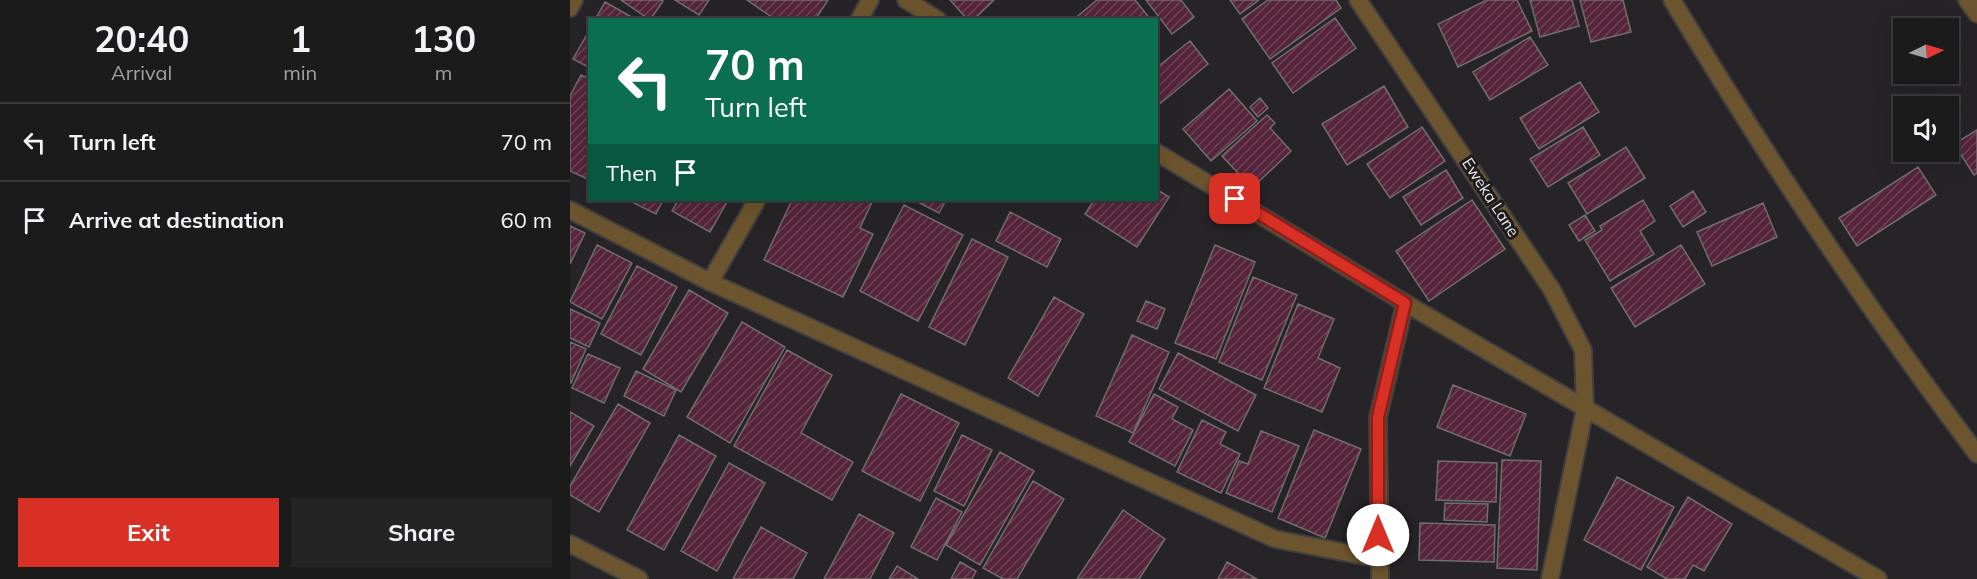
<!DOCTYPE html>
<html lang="en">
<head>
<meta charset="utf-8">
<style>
	:root { --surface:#1c1b1c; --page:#252425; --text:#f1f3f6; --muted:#a0a1a3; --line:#3a393b; --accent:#d93025 }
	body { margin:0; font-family:Mulish,sans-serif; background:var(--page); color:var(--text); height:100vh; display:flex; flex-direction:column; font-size:22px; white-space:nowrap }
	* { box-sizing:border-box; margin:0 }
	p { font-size:20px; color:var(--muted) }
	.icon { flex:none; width:33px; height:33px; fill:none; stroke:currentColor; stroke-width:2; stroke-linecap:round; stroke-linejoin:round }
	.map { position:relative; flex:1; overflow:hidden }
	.sheet { display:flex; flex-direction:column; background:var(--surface); width:570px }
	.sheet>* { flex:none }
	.hud { position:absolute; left:18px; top:18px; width:570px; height:183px; border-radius:0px; box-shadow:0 6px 24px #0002,0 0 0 2px var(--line); background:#0b6e4f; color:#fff; overflow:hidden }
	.needle { width:39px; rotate:85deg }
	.fabs { position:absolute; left:1323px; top:18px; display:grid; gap:12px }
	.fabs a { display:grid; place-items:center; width:66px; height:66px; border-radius:0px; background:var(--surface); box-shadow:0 6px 24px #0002,0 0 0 2px var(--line); font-size:30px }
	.pin { position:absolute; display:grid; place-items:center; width:51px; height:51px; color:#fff; margin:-26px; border-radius:12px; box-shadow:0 3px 9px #0006 }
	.me { position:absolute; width:66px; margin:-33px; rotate:0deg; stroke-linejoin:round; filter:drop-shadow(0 0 4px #0008) }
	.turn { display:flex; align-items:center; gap:21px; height:126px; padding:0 18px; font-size:27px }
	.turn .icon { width:78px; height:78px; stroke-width:2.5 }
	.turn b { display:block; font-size:42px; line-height:51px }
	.then { display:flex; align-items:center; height:57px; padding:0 18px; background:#0003; gap:12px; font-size:22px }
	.eta { display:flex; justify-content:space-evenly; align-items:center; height:102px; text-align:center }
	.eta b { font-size:36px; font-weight:700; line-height:42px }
	.action { display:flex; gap:12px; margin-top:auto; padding:12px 18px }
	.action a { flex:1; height:69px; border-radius:0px; background:var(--accent); color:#fff; font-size:24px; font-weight:700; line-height:69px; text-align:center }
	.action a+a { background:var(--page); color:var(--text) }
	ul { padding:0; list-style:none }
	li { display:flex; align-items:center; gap:18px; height:78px; padding:0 18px; border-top:2px solid var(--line) }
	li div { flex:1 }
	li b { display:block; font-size:22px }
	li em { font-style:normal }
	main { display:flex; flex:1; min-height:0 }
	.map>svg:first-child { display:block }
	.building { fill:url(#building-hatch); stroke:#706d6e; stroke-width:1.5 }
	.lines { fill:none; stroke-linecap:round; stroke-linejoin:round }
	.minor-casing { stroke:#413f41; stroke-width:20 }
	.minor { stroke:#6c552e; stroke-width:16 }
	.route-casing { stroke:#8d1f18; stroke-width:15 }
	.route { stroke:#d93025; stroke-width:10 }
	.labels { text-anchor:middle; stroke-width:6; stroke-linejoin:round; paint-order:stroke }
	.street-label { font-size:16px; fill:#e9e8e9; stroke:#1d1b1d }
</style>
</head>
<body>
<main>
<section class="sheet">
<div class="eta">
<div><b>20:40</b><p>Arrival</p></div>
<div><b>1</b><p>min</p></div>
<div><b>130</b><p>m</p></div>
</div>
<ul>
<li><svg class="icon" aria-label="left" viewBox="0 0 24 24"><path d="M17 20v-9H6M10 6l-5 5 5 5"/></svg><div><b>Turn left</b></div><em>70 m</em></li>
<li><svg class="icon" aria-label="arrive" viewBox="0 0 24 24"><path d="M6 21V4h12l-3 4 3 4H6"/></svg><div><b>Arrive at destination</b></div><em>60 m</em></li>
</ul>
<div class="action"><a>Exit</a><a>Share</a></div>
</section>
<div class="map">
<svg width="1407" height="579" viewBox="0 0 1407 579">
	<defs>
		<pattern id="building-hatch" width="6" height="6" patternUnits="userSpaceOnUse" patternTransform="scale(1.5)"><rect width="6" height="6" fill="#56243b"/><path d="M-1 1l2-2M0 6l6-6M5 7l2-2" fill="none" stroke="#6e4457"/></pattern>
	</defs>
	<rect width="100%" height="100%" fill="#262426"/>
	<path class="building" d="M 51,0 L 91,0 L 93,1 L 80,20 Z
		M 105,0 L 139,0 L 129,15 Z
		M 177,0 L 258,0 L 245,20 L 206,20 Z
		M 380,0 L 424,0 L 403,20 L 398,20 Z
		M 527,0 L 565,0 L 581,20 L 503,20 Z
		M 576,0 L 611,0 L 624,17 L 602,34 Z
		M 660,0 L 689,0 L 670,14 Z
		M 698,0 L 766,0 L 771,8 L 700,59 L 672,19 Z
		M 917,0 L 947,0 L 962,31 L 888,67 L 868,24 Z
		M 960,0 L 1002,0 L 1009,26 L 970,37 Z
		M 1010,0 L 1053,0 L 1061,32 L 1021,42 Z
		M 35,2 L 67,20 L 25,20 Z
		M 765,18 L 786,48 L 723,93 L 702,63 Z
		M 20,29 L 20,68 L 3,59 Z
		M 960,37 L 978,65 L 920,100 L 903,72 Z
		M 620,41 L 638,64 L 586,107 L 586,68 Z
		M 11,75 L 20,79 L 20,180 L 0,171 L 0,96 Z
		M 1010,82 L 1029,112 L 969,149 L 950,118 Z
		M 814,86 L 838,127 L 777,165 L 752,124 Z
		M 659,89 L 687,121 L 641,161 L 613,129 Z
		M 690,98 L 698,108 L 688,117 L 680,107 Z
		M 697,115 L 705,123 L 700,128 L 721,151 L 682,188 L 652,156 Z
		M 852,127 L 875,161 L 820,198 L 797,164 Z
		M 1013,127 L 1030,155 L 978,187 L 960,159 Z
		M 1407,130 L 1407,173 L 1404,175 L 1384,144 Z
		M 1056,147 L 1075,178 L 1017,214 L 998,183 Z
		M 1348,167 L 1366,195 L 1287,246 L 1269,218 Z
		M 876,170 L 893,198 L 851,225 L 833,197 Z
		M 586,189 L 599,197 L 567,247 L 515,214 L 524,200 L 586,200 Z
		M 1123,191 L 1136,212 L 1113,227 L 1100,206 Z
		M 58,200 L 93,200 L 86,214 Z
		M 108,200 L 158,200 L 140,232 L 102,211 Z
		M 222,200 L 303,200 L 290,228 L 303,234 L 273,297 L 194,260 Z
		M 344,200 L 376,200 L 369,213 Z
		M 902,200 L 935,249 L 859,301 L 826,251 Z
		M 1073,200 L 1085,221 L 1070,231 L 1084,254 L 1040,281 L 1015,240 L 1032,230 L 1030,226 Z
		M 1193,203 L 1207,237 L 1142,266 L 1127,232 Z
		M 334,205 L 393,235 L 348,321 L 290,291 Z
		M 440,212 L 491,239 L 477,267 L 426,241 Z
		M 1015,215 L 1025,231 L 1009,241 L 999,225 Z
		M 0,226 L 15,233 L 0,264 Z
		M 402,239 L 438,257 L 395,345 L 359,327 Z
		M 27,245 L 62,263 L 32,319 L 0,302 Z
		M 645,245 L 685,262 L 646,359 L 605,343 Z
		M 1111,245 L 1135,284 L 1065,327 L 1041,288 Z
		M 67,266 L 107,287 L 71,355 L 31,334 Z
		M 683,277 L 727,295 L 692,380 L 649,362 Z
		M 119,290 L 158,313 L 111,392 L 73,369 Z
		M 484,297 L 514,314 L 468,396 L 438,378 Z
		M 576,301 L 595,309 L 587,329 L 567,321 Z
		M 728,304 L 764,319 L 748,358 L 770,368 L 752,412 L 694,388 Z
		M 0,309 L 30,323 L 19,347 L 0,338 Z
		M 172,322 L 215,347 L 160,443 L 117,417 Z
		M 562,335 L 599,352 L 563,433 L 526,416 Z
		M 0,342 L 16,349 L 1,383 L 0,383 Z
		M 217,350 L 262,375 L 231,433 L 283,462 L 262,500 L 164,446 Z
		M 608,353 L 686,395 L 668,431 L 589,389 Z
		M 18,354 L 50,368 L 34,403 L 2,388 Z
		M 66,371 L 106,390 L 94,416 L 54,396 Z
		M 883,385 L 956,414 L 940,456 L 867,427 Z
		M 331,394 L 389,423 L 350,501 L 292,471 Z
		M 584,394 L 608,407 L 602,419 L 623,430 L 605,466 L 559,442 Z
		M 48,404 L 80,423 L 29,512 L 0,495 L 0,486 Z
		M 0,412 L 24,426 L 0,466 Z
		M 632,420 L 656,432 L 650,444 L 670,454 L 651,493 L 607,472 Z
		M 744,430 L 791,449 L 755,538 L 708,518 Z
		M 691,431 L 729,446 L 702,512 L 656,493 L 669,461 L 678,464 Z
		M 109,435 L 146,456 L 94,550 L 57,530 Z
		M 392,435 L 422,450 L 394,506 L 364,491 Z
		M 430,452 L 464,471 L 410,565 L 376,545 Z
		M 932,460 L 971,461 L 967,570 L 927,568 Z
		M 868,461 L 927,463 L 926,502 L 866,500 Z
		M 159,463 L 195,483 L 147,571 L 111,551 Z
		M 1047,477 L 1104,507 L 1071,570 L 1014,540 Z
		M 463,481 L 494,499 L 447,579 L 433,579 L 413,568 Z
		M 1118,497 L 1162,524 L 1134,571 L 1123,565 L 1115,579 L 1097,579 L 1077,567 Z
		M 366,498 L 392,512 L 367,560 L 341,547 Z
		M 875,503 L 918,504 L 917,522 L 874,520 Z
		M 553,510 L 595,539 L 569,579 L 507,579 Z
		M 289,514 L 324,533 L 300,579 L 254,579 Z
		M 850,523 L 925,525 L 924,562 L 849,560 Z
		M 191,527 L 237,553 L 223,579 L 163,579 Z
		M 390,562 L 406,571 L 402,579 L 381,579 Z
		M 657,562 L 687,579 L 648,579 Z
		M 327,566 L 348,579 L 319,579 Z"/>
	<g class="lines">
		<defs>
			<path id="minor" d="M 336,0 L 368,20
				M 788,0 L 982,290 L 1013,350 L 1015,409 L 980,579
				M 1102,0 C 1196,157 1297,308 1407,454
				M 1397,0 L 1407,14
				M 0,8 L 4,0
				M 289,20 L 300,0
				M 586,152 L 835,303 L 1308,579
				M 0,210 L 140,282 L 705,539 L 809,559
				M 140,282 L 187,200
				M 0,544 L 69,579
				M 810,579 L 808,417 L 835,303"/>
		</defs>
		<use href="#minor" class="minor-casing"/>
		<use href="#minor" class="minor"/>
	</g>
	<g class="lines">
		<defs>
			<path id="route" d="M 665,199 L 835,303 L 808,417 L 808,535"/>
		</defs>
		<use href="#route" class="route-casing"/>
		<use href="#route" class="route"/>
	</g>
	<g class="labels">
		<g class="street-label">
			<text transform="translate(921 197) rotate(57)" y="6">Eweka Lane</text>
		</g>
	</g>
</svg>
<div class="fabs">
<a><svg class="needle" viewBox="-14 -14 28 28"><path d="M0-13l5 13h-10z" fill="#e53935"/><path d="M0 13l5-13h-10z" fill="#a0a1a3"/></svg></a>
<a><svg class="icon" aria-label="sound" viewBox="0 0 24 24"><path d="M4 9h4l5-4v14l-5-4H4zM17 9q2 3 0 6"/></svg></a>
</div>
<div class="pin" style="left:665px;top:199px;background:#d93025"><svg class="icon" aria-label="arrive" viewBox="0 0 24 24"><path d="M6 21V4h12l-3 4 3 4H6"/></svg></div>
<svg class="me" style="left:808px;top:535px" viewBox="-20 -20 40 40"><circle r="19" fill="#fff"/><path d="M0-13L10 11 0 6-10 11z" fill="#d93025"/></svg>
<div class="hud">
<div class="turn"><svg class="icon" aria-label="left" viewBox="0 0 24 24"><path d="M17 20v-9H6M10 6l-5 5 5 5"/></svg><div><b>70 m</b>Turn left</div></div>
<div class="then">Then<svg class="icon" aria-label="arrive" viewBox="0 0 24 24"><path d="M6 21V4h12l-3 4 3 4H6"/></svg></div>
</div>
</div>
</main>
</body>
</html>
